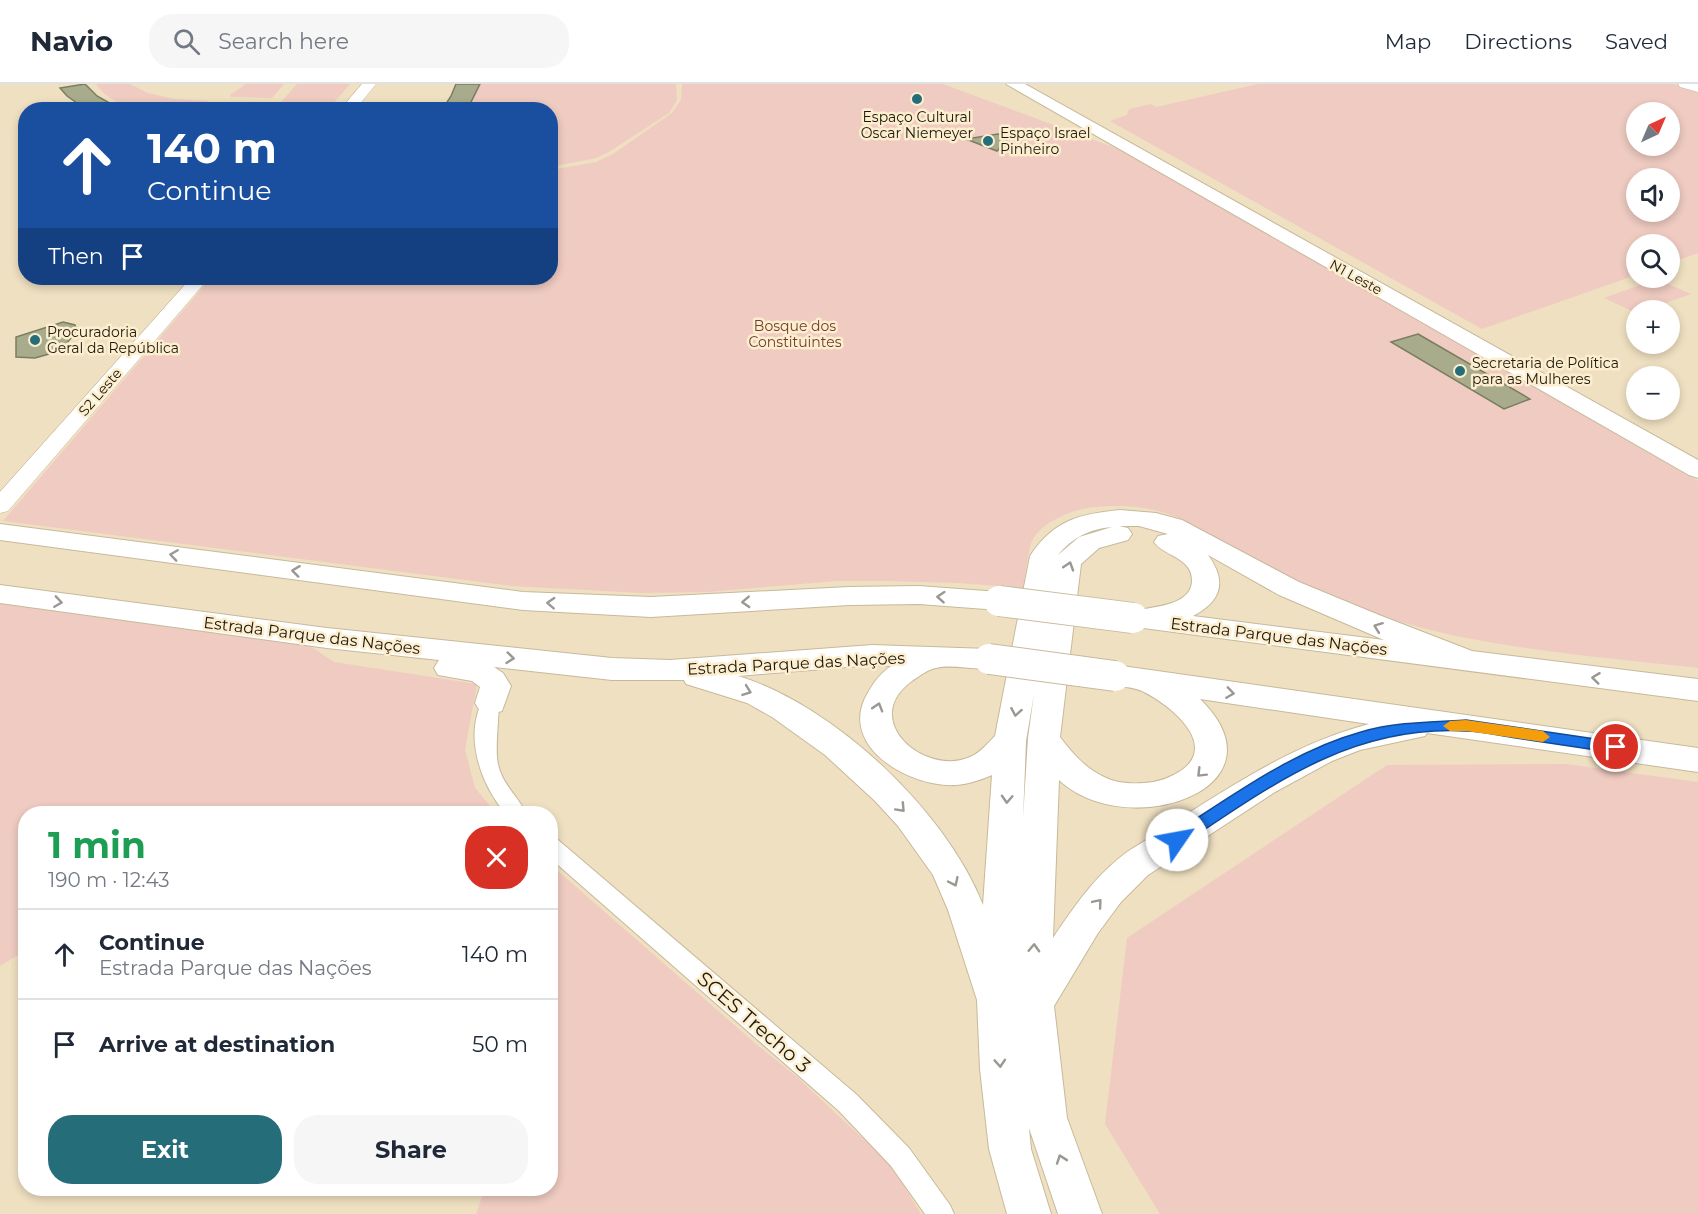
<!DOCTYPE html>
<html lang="en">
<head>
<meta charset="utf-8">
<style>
	:root { --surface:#fff; --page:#f6f6f7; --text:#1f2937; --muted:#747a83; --line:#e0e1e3; --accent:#266d7a }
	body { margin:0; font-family:Montserrat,sans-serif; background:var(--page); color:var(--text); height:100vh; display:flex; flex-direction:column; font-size:22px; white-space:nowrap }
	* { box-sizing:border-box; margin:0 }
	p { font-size:20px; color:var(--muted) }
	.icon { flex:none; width:33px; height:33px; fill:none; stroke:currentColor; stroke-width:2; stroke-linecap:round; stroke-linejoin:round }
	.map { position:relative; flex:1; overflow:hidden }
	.side { position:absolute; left:18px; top:722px; width:540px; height:390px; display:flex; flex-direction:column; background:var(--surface); border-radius:24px; box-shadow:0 3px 9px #0003 }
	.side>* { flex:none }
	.banner { position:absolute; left:18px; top:18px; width:540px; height:183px; border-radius:24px; box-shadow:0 3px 9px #0003; background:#1a4fa0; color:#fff; overflow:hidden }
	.needle { width:39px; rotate:44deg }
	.buttons { position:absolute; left:1626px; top:18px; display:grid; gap:12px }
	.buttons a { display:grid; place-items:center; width:54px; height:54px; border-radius:50%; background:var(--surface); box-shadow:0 3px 9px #0003; font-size:30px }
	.pin { position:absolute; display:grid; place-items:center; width:51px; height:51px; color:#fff; margin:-26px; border:3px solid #fff; border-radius:50%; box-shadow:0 2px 6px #0007 }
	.me { position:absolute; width:66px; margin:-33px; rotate:57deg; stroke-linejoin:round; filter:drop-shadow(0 0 4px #0008) }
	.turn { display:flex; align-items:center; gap:21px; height:126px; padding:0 30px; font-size:27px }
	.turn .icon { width:78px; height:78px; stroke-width:2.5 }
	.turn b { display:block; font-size:42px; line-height:51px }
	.then { display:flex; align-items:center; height:57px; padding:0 30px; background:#0003; gap:12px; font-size:22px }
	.round { display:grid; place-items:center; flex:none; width:63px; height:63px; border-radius:24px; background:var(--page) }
	.headline { display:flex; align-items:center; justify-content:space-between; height:102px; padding:0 30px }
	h1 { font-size:36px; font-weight:700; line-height:45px; color:#1e9e55 }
	.button { display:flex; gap:12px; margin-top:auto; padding:12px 30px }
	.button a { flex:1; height:69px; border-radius:24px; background:var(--accent); color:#fff; font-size:24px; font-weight:700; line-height:69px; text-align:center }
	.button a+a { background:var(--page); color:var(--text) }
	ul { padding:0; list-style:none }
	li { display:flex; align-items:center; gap:18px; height:90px; padding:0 30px; border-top:2px solid var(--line) }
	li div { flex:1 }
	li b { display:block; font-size:22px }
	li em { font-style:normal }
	header { display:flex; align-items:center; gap:36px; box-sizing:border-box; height:84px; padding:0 30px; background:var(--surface); border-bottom:2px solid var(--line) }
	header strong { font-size:28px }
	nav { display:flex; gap:33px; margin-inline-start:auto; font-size:21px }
	.search { width:420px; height:54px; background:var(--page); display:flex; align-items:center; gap:15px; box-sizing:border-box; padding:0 21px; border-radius:24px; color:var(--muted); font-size:22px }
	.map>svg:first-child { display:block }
	.green { fill:#efcbc1; fill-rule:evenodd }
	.building { fill:#a9ac8c; stroke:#7b7d5f; stroke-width:1.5 }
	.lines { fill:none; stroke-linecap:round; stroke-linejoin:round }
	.minor-casing { stroke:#c7b99b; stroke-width:2 }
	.secondary-casing { stroke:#c7b99b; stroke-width:1 }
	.trunk-casing { stroke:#c7b99b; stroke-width:2 }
	.minor { fill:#fff; fill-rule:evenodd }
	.secondary { fill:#fff; fill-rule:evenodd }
	.trunk { fill:#fff; fill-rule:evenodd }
	.trunk-bridge-casing { stroke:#c7b99b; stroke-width:32; stroke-linecap:butt }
	.trunk-bridge { stroke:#fff; stroke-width:30 }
	.oneway { stroke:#9a9892 }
	.route { fill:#1a73e8; stroke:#114b97; stroke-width:1.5 }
	.slow { fill:#f59e0b }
	.poi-dot { fill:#266d7a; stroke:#fceece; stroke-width:2 }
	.labels { text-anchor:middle; stroke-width:5; stroke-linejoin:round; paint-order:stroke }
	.far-poi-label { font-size:14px; fill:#1e190d; stroke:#fceece; text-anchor:start }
	.far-street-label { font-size:14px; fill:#1e190d; stroke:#fceece }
	.far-park-label { font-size:14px; fill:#713d2f; stroke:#fceece }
	.street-label { font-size:16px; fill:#1e190d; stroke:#fceece }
	.near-street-label { font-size:20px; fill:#1e190d; stroke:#fceece }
</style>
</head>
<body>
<header>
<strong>Navio</strong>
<div class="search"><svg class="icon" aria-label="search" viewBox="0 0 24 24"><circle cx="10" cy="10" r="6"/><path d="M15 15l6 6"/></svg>Search here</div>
<nav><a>Map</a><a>Directions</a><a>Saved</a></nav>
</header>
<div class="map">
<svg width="1698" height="1130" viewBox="0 0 1698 1130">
	<rect width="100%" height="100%" fill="#efe0c1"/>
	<path class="green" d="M 96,0 L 130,0 L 148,9 L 175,15 L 208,17 L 200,25 C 166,26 118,32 96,0 Z
		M 246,0 L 284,0 L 272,14 L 231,13 L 230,11 Z
		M 297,0 L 350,0 L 331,22 L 317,22 L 318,18 L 281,18 Z
		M 476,0 L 676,0 L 677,16 L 669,29 L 607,69 L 596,74 L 551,83 L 550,26 L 462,26 Z
		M 682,0 L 943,0 L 1124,67 L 1682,388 L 1698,397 L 1698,584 C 1592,572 1486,565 1384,533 C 1341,520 1299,500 1260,479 C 1198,446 1172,416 1096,423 C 1076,424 1043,437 1033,455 C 1028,463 1025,494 1023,504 L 959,499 L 887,497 L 837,497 L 707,508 L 642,509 L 511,502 L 3,437 L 211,194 L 550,194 L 551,86 L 596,78 L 613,70 L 672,29 L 681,16 Z
		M 1258,0 L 1673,0 L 1698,8 L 1698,169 L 1670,179 L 1670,160 L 1636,160 L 1636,191 L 1482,245 L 1110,37 L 1127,31 L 1129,25 L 1151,20 L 1156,23 ZM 1636,28 L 1670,28 L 1670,62 L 1636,62 ZM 1636,94 L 1670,94 L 1670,128 L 1636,128 Z
		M 1657,195 L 1691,210 L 1646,226 L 1636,226 L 1636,229 L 1604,214 Z
		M 0,519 L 307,560 L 334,578 L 477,600 L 465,666 L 475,704 L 496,729 L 26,729 L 25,867 L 0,882 Z
		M 1566,680 L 1698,698 L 1698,1130 L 1160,1130 L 1105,1040 L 1127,854 L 1387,681 Z
		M 551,781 L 756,960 L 796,992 L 891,1081 L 921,1130 L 476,1130 L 485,1104 L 550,1104 Z"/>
	<path class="building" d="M 85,0 L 97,12 L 122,26 L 87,26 L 67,12 L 60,4 Z
		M 456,0 L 480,0 L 471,18 L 463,26 L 442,26 L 451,12 Z
		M 998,50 L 1009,54 L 997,67 L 966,55 Z
		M 63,238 L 75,241 L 77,247 L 66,260 L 49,270 L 35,274 L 16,273 L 16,253 Z
		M 1418,250 L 1530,315 L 1504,325 L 1391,258 Z"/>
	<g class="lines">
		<defs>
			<path id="minor" d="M 491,612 L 498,614 C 501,620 494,664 498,680 C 502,700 517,711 526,729 L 505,729 C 480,699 463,651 484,614 Z
				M 550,753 L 557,755 L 857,1011 L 909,1064 L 950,1121 L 954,1130 L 925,1130 L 891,1082 L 839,1027 L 550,774 Z"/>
			<path id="secondary" d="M 362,0 L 376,0 L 355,26 L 340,26 Z
				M 1678,0 L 1698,0 L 1698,8 L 1680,3 Z
				M 191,194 L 209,194 L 8,427 L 0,429 L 0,408 Z"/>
			<path id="trunk" d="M 1006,0 L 1025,0 L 1698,376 L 1698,394 L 1689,391 Z
				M 1120,426 L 1156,429 L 1182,436 L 1299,498 L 1379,531 L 1472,567 L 1698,595 L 1698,617 L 1128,542 L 1123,535 L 1128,528 C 1146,523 1191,524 1192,497 C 1192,490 1190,485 1185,480 C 1176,471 1161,468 1154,458 L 1158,452 L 1168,450 L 1139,442 L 1119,442 L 1128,444 L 1132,450 L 1128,456 L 1099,464 L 1081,480 L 1060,653 C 1072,669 1085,684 1104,693 C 1115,699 1131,700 1144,699 C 1159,698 1170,694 1182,686 C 1219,659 1168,620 1144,608 C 1134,602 1116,603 1104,600 L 1100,592 L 1104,584 L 1115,581 L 1698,664 L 1698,688 L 1427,649 L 1425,652 L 1360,666 L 1332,677 L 1275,708 L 1148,791 L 1121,818 L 1098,849 L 1054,922 L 1067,1034 L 1102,1130 L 1058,1130 L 1029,1044 L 1031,1065 L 1051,1130 L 1007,1130 L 989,1065 L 980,985 L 977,916 L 948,826 L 933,791 L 898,742 L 875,717 L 825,671 L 772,633 L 747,619 L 686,600 L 684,596 L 612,596 L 494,583 L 503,589 L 511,602 L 502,627 L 491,630 L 480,627 L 475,619 L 480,603 L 472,597 L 438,591 L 434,584 L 439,576 L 327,564 L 0,519 L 0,501 L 327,544 L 612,574 L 670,576 L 872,561 L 989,565 L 1000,568 L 1004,575 L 1000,582 C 978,589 956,579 936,584 C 928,585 918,593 912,597 C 858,636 925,693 970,673 C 980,669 987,660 995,652 L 1030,472 C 1054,436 1079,430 1120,426 ZM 1112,443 L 1079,453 L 1058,471 C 1073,453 1090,445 1112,443 ZM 1208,471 L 1279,511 L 1384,556 L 1193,532 C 1222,517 1227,497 1208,471 ZM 872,581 L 891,582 C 878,591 872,601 865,614 C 841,665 912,704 956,701 C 968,700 981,696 992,691 L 983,821 C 946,727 834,621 738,592 ZM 1034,610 L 1028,654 L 1023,735 L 1026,657 ZM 1200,615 L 1369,640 C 1281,663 1207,719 1130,766 C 1098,788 1075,821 1053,854 L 1059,696 C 1128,760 1291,704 1200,615 Z
				M 0,440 L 523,508 L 651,513 L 849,503 L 919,502 L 999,508 L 1009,510 L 1013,517 L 1009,524 L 999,526 L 919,520 L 849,521 L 651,533 L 523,526 L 0,456 Z"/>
		</defs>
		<use href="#minor" class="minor-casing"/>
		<use href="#secondary" class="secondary-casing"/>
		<use href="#trunk" class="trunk-casing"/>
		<use href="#minor" class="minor"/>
		<use href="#secondary" class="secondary"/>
		<use href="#trunk" class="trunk"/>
		<defs>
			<path id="trunk-bridge" d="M 999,517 L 1133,534
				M 989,575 L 1115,592"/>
		</defs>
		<use href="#trunk-bridge" class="trunk-bridge-casing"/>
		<use href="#trunk-bridge" class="trunk-bridge"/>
	</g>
	<defs><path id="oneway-chevron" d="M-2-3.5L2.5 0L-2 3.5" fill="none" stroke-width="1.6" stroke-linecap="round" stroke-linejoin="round" transform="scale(1.5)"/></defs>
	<g class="oneway">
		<use href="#oneway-chevron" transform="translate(174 471) rotate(-172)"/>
		<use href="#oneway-chevron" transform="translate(1069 482) rotate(-72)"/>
		<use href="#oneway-chevron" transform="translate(296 487) rotate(-173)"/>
		<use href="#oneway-chevron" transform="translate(941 513) rotate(-176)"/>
		<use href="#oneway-chevron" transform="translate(58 518) rotate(8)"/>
		<use href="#oneway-chevron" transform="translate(746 518) rotate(177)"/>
		<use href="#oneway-chevron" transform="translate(551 519) rotate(-177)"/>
		<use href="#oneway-chevron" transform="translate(1378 543) rotate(-159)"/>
		<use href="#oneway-chevron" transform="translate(510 574) rotate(6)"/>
		<use href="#oneway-chevron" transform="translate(1596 594) rotate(-173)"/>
		<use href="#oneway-chevron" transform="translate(747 607) rotate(20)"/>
		<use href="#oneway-chevron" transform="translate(1230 609) rotate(8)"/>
		<use href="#oneway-chevron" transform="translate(878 623) rotate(-73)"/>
		<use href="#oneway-chevron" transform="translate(1016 628) rotate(100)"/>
		<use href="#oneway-chevron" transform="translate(1201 689) rotate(135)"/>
		<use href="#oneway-chevron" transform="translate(1007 715) rotate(93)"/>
		<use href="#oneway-chevron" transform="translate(901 724) rotate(47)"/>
		<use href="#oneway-chevron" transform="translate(954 798) rotate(65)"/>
		<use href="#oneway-chevron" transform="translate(1098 819) rotate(-50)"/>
		<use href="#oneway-chevron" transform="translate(1034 864) rotate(-88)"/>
		<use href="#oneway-chevron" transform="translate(1000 979) rotate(86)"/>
		<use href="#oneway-chevron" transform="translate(1061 1075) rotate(-109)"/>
	</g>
	<path class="route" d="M 1466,636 L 1616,658 L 1621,659 L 1623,663 L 1621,667 L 1616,669 C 1583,664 1549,659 1516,654 C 1500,652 1483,647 1466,647 C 1352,641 1273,700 1183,760 L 1177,762 L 1171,760 L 1169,756 L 1171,751 C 1231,713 1292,667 1361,648 C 1395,638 1431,638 1466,636 Z"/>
	<path class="slow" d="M 1466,636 L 1543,647 L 1550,653 L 1543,658 L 1466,647 L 1450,647 L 1443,642 L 1450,637 Z"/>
	<g class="poi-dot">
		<circle cx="917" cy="15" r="6"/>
		<circle cx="988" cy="57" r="6"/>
		<circle cx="35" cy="256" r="6"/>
		<circle cx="1460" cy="287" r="6"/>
	</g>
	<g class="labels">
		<g class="far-poi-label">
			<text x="917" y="38" text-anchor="middle">Espaço Cultural<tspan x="917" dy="16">Oscar Niemeyer</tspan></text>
			<text x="1000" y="54">Espaço Israel<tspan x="1000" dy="16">Pinheiro</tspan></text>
			<text x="47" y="253">Procuradoria<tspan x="47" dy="16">Geral da República</tspan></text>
			<text x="1472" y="284">Secretaria de Política<tspan x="1472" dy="16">para as Mulheres</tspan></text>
		</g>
		<g class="far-street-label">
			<text transform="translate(1356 193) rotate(29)" y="5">N1 Leste</text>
			<text transform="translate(100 308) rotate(-49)" y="5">S2 Leste</text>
		</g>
		<g class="far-park-label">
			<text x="795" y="247">Bosque dos<tspan x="795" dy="16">Constituintes</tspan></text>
		</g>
		<g class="street-label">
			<text transform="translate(312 551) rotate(7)" y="6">Estrada Parque das Nações</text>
			<text transform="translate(1279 552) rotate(7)" y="6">Estrada Parque das Nações</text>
			<text transform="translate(796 579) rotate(-3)" y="6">Estrada Parque das Nações</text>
		</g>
		<g class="near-street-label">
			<text transform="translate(754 938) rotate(41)" y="7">SCES Trecho 3</text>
		</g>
	</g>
</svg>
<div class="buttons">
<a><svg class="needle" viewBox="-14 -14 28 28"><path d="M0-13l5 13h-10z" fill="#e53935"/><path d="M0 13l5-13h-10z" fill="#747a83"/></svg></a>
<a><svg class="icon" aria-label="sound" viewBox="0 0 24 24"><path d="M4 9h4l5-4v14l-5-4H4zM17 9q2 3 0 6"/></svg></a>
<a><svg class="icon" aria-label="search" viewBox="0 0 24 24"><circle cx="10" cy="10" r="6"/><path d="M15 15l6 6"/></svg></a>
<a>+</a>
<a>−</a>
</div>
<div class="pin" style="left:1616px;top:663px;background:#d93025"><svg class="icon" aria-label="arrive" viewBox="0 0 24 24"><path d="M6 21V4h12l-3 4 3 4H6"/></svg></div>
<svg class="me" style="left:1177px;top:756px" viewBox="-20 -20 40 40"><circle r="19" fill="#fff"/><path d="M0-13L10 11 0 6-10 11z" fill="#1a73e8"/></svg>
<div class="banner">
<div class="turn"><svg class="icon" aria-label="ahead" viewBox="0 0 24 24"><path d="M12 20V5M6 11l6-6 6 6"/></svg><div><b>140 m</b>Continue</div></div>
<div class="then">Then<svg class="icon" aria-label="arrive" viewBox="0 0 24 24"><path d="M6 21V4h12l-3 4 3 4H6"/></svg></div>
</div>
<section class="side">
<div class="headline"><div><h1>1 min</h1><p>190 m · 12:43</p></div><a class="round" style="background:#d93025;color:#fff"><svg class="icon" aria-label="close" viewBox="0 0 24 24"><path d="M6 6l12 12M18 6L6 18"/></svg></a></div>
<ul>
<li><svg class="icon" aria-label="ahead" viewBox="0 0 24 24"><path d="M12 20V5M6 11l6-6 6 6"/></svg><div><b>Continue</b><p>Estrada Parque das Nações</p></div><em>140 m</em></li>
<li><svg class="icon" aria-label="arrive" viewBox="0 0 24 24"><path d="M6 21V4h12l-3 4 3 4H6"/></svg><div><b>Arrive at destination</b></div><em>50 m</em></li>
</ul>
<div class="button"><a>Exit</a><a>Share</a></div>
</section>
</div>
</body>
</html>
